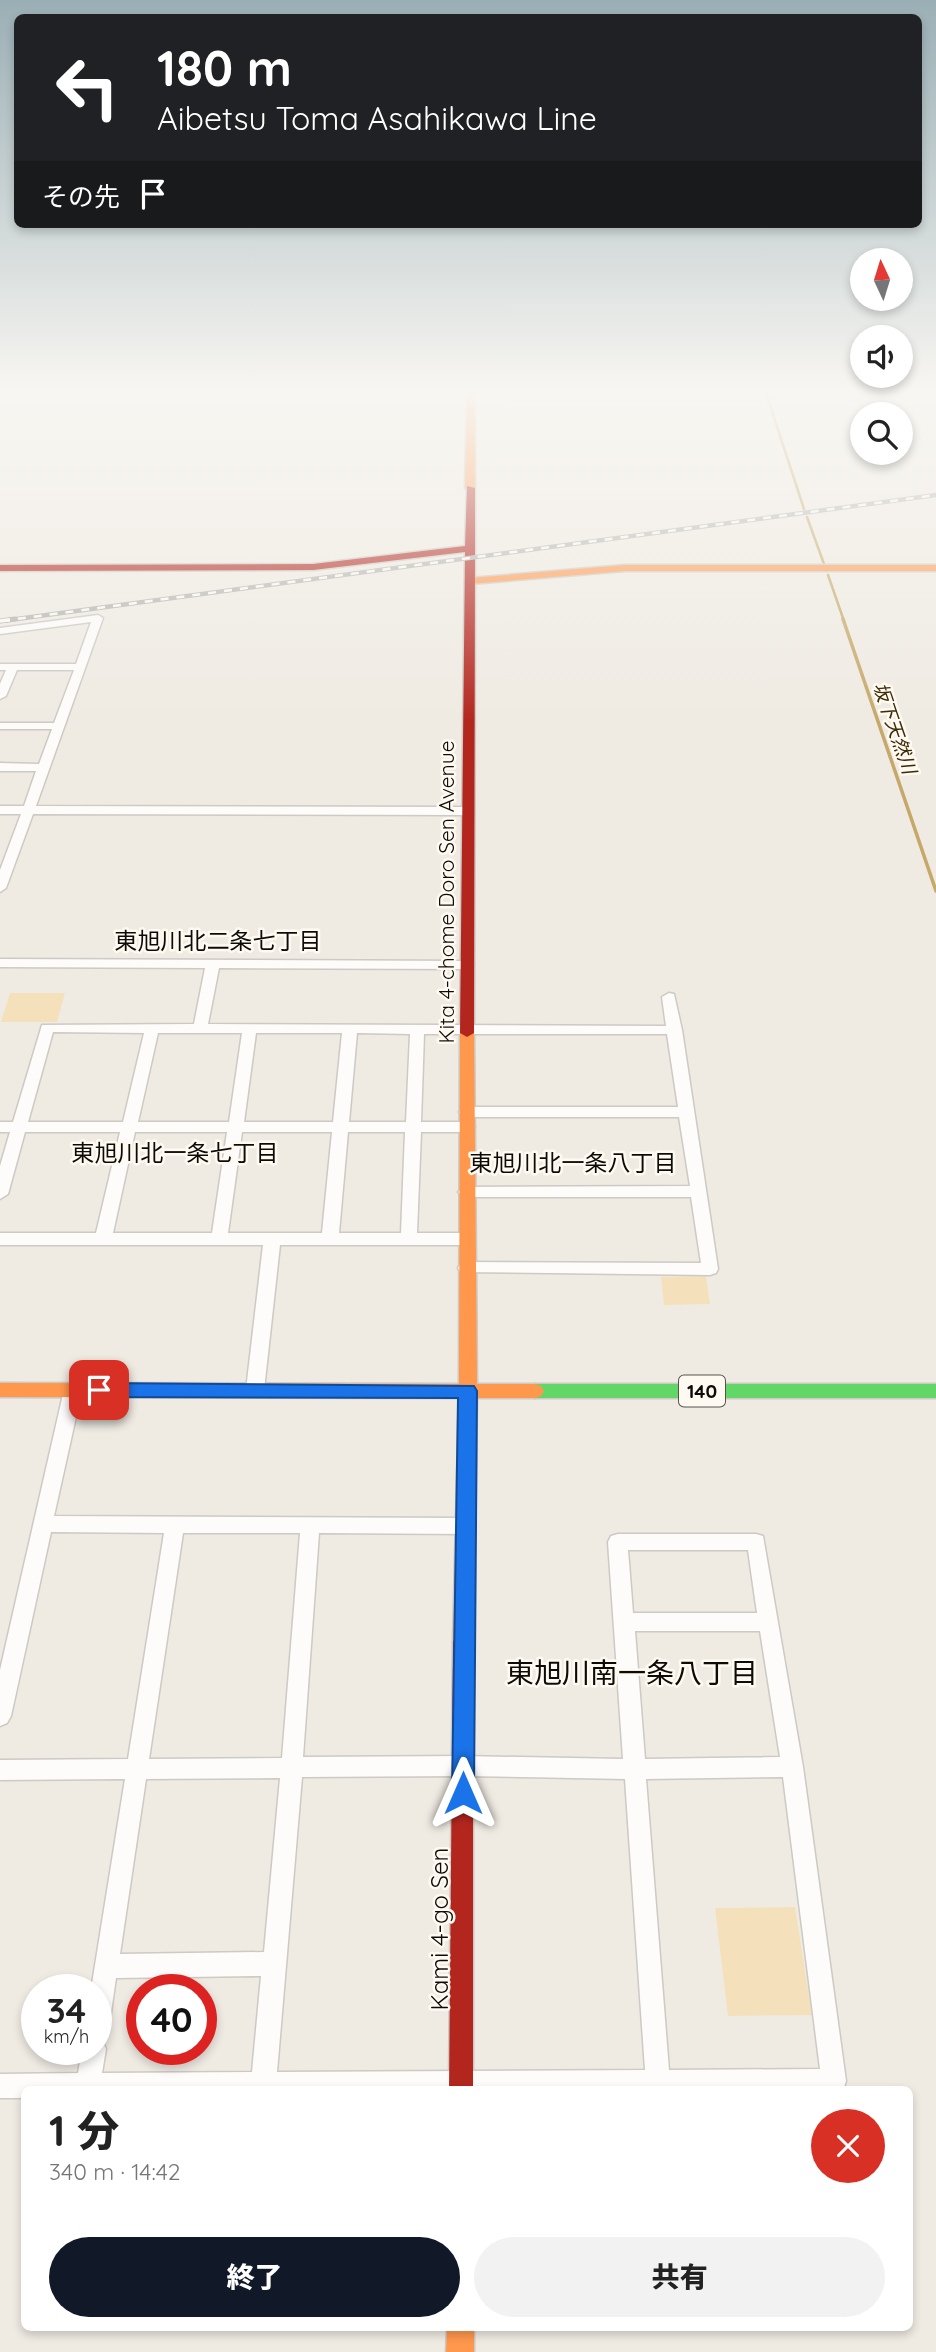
<!DOCTYPE html>
<html lang="ja">
<head>
<meta charset="utf-8">
<style>
	:root { --surface:#fff; --page:#f2f2f2; --text:#222; --muted:#767676; --accent:#111827 }
	body { margin:0; font-family:Quicksand,"Noto Sans JP",sans-serif; background:var(--page); color:var(--text); height:100vh; display:flex; flex-direction:column; font-size:26px; white-space:nowrap }
	* { box-sizing:border-box; margin:0 }
	p { font-size:23px; color:var(--muted) }
	.icon { flex:none; width:38px; height:38px; fill:none; stroke:currentColor; stroke-width:2; stroke-linecap:round; stroke-linejoin:round }
	.map { position:relative; flex:1; overflow:hidden }
	.drawer { position:absolute; left:21px; top:2086px; width:892px; height:245px; display:flex; flex-direction:column; background:var(--surface); border-radius:10px; box-shadow:0 4px 10px #0003 }
	.drawer>* { flex:none }
	.guide { position:absolute; left:14px; top:14px; width:908px; height:214px; border-radius:10px; box-shadow:0 4px 10px #0003; background:#202124; color:#fff; overflow:hidden }
	.needle { width:46px; rotate:356deg }
	.fabs { position:absolute; left:850px; top:248px; display:grid; gap:14px }
	.fabs a { display:grid; place-items:center; width:63px; height:63px; border-radius:50%; background:var(--surface); box-shadow:0 4px 10px #0003; font-size:35px }
	.speed { position:absolute; left:21px; top:1974px; display:flex; gap:14px; font-size:35px; font-weight:700; text-align:center }
	.speed>* { display:grid; place-content:center; width:91px; height:91px; border-radius:50%; background:var(--surface); box-shadow:0 4px 10px #0003; line-height:1 }
	.speed small { font-size:18px; font-weight:400 }
	.speed .limit { border:10px solid #d22; background:#fff; color:#111 }
	.pin { position:absolute; display:grid; place-items:center; width:60px; height:60px; color:#fff; margin:-30px; border-radius:14px; box-shadow:0 4px 10px #0006 }
	.me { position:absolute; width:77px; margin:-38px; rotate:0deg; stroke-linejoin:round; filter:drop-shadow(0 0 5px #0008) }
	.turn { display:flex; align-items:center; gap:24px; height:147px; padding:0 28px; font-size:32px }
	.turn .icon { width:91px; height:91px; stroke-width:2.5 }
	.turn b { display:block; font-size:49px; line-height:60px }
	.then { display:flex; align-items:center; height:66px; padding:0 28px; background:#0003; gap:14px; font-size:26px }
	.round { display:grid; place-items:center; flex:none; width:74px; height:74px; border-radius:37px; background:var(--page) }
	.headline { display:flex; align-items:center; justify-content:space-between; height:119px; padding:0 28px }
	h1 { font-size:42px; font-weight:800; line-height:52px }
	.primary-button { display:flex; gap:14px; margin-top:auto; padding:14px 28px }
	.primary-button a { flex:1; height:80px; border-radius:42px; background:var(--accent); color:#fff; font-size:28px; font-weight:800; line-height:80px; text-align:center }
	.primary-button a+a { background:var(--page); color:var(--text) }
	.map>svg:first-child { display:block }
	.green { fill:#f4e1bc }
	.lines { fill:none; stroke-linecap:round; stroke-linejoin:round }
	.stream-far1 { stroke:#c6a868; stroke-width:2.5 }
	.stream { stroke:#c6a868; stroke-width:3.5 }
	.street-casing { stroke:#cdc9c3; stroke-width:3 }
	.fast-casing { stroke:#cdc9c3; stroke-width:3 }
	.slow-casing { stroke:#cdc9c3; stroke-width:3 }
	.jam-casing { stroke:#cdc9c3; stroke-width:3 }
	.street { fill:#fdfcfb; fill-rule:evenodd }
	.fast { fill:#63d668; fill-rule:evenodd }
	.slow { fill:#ff974d; fill-rule:evenodd }
	.jam { fill:#b3261e; fill-rule:evenodd }
	.rail-far1-casing { stroke:#b4b3b1; stroke-width:4.5 }
	.rail-casing { stroke:#b4b3b1; stroke-width:5 }
	.rail-far1 { stroke:#fffaf1; stroke-width:2.5; stroke-dasharray:8; stroke-linecap:butt }
	.rail { stroke:#fffaf1; stroke-width:3.5; stroke-dasharray:10; stroke-linecap:butt }
	.route { fill:#1a73e8; stroke:#114b97; stroke-width:2 }
	.labels { text-anchor:middle; stroke-width:5; stroke-linejoin:round; paint-order:stroke }
	.far-water-label { font-size:19px; font-style:italic; fill:#3d2c05; stroke:#fffaf1 }
	.shield { fill:#fffaf1; stroke:#56534d; stroke-width:2 }
	.shield-label { font-size:19px; font-weight:bold; fill:#0d0b07 }
	.street-label { font-size:21px; fill:#0d0b07; stroke:#fffaf1 }
	.neighbourhood-label { font-size:23px; fill:#0d0b07; stroke:#fffaf1 }
	.near-street-label { font-size:24px; fill:#0d0b07; stroke:#fffaf1 }
	.near-neighbourhood-label { font-size:28px; fill:#0d0b07; stroke:#fffaf1 }
</style>
</head>
<body>
<div class="map">
<svg width="936" height="2352" viewBox="0 0 936 2352">
	<rect width="100%" height="100%" fill="#efebe3"/>
	<path class="green" d="M 10,993 L 65,993 L 57,1022 L 1,1022 Z
		M 706,1276 L 710,1304 L 664,1305 L 661,1277 Z
		M 795,1907 L 812,2015 L 728,2016 L 715,1908 Z"/>
	<g class="lines">
		<path class="stream-far1" d="M 766,393 L 804,509
			M 807,517 L 824,564
			M 828,575 L 844,621"/>
		<path class="stream" d="M 843,619 L 936,891"/>
		<defs>
			<path id="street" d="M 98,615 L 103,618 L 36,806 L 468,807 L 474,811 L 468,815 L 33,814 L 6,888 L 0,892 L 0,870 L 21,814 L 0,814 L 0,806 L 24,806 L 36,771 L 0,771 L 0,763 L 39,764 L 52,729 L 0,729 L 0,723 L 54,723 L 74,670 L 17,670 L 6,696 L 0,699 L 0,684 L 6,670 L 0,670 L 0,664 L 76,664 L 91,622 L 0,634 L 0,628 Z
				M 0,959 L 467,961 L 474,965 L 467,969 L 219,968 L 208,1024 L 666,1026 L 662,997 L 669,993 L 674,994 L 682,1030 L 718,1269 L 716,1273 L 710,1275 L 460,1272 L 458,1268 L 460,1264 L 466,1262 L 701,1263 L 691,1197 L 466,1197 L 458,1192 L 466,1187 L 690,1186 L 679,1117 L 467,1117 L 459,1112 L 467,1107 L 678,1107 L 667,1034 L 424,1034 L 421,1122 L 467,1122 L 475,1127 L 467,1132 L 421,1132 L 417,1233 L 466,1233 L 474,1239 L 466,1245 L 280,1245 L 264,1390 L 261,1395 L 255,1397 L 249,1395 L 246,1390 L 263,1245 L 0,1245 L 0,1233 L 96,1233 L 120,1132 L 25,1132 L 8,1194 L 0,1199 L 0,1166 L 10,1132 L 0,1132 L 0,1122 L 13,1122 L 42,1025 L 194,1024 L 205,968 L 0,967 ZM 53,1032 L 144,1033 L 123,1122 L 28,1122 ZM 158,1033 L 242,1033 L 229,1122 L 138,1122 ZM 256,1033 L 342,1033 L 333,1122 L 244,1122 ZM 357,1033 L 410,1034 L 406,1122 L 349,1122 ZM 135,1132 L 227,1132 L 212,1233 L 113,1233 ZM 242,1132 L 332,1132 L 322,1233 L 228,1233 ZM 348,1132 L 405,1132 L 401,1233 L 339,1233 Z
				M 73,1383 L 79,1385 L 82,1390 L 54,1516 L 464,1518 L 471,1520 L 474,1526 L 471,1532 L 464,1534 L 319,1533 L 303,1757 L 463,1756 L 623,1759 L 608,1542 L 611,1536 L 618,1534 L 756,1534 L 763,1536 L 803,1767 L 846,2081 L 843,2090 L 24,2090 L 24,2098 L 0,2098 L 0,2074 L 78,2073 L 82,2049 L 96,2049 L 96,1990 L 91,1990 L 125,1779 L 0,1780 L 0,1760 L 128,1759 L 164,1533 L 51,1532 L 11,1716 L 7,1723 L 0,1726 L 0,1670 L 64,1390 L 67,1385 ZM 183,1533 L 300,1533 L 282,1758 L 149,1759 ZM 628,1550 L 748,1550 L 757,1613 L 633,1613 ZM 635,1631 L 760,1631 L 780,1757 L 645,1759 ZM 463,1776 L 625,1779 L 645,2070 L 277,2072 L 302,1777 ZM 783,1777 L 820,2069 L 669,2070 L 646,1779 ZM 280,1778 L 264,1952 L 120,1954 L 146,1779 ZM 261,1976 L 252,2072 L 102,2073 L 106,2049 L 103,2042 L 108,2033 L 116,1978 Z"/>
			<path id="fast" d="M 535,1384 L 936,1384 L 936,1398 L 535,1398 L 529,1396 L 526,1391 L 529,1386 Z"/>
			<path id="slow" d="M 467,393 L 475,393 L 475,488 L 470,491 L 465,488 Z
				M 625,565 L 936,565 L 936,571 L 625,571 L 470,584 L 465,581 L 470,578 Z
				M 467,1029 L 474,1033 L 477,1384 L 535,1384 L 541,1386 L 544,1391 L 541,1396 L 535,1398 L 477,1398 L 473,1642 L 470,1648 L 463,1651 L 456,1648 L 453,1642 L 459,1398 L 0,1397 L 0,1383 L 459,1384 L 460,1033 Z
				M 447,2328 L 474,2328 L 474,2352 L 446,2352 Z"/>
			<path id="jam" d="M 467,486 L 475,488 L 475,548 L 474,1033 L 467,1037 L 460,1033 L 465,552 L 313,570 L 0,571 L 0,565 L 313,564 L 465,546 Z
				M 463,1633 L 470,1636 L 473,1642 L 473,2090 L 449,2090 L 453,1642 L 456,1636 Z"/>
		</defs>
		<use href="#street" class="street-casing"/>
		<use href="#fast" class="fast-casing"/>
		<use href="#slow" class="slow-casing"/>
		<use href="#jam" class="jam-casing"/>
		<use href="#street" class="street"/>
		<use href="#fast" class="fast"/>
		<use href="#slow" class="slow"/>
		<use href="#jam" class="jam"/>
		<defs>
			<path id="rail-far1" d="M 2,621 L 936,495"/>
			<path id="rail" d="M 0,621 L 15,619"/>
		</defs>
		<use href="#rail-far1" class="rail-far1-casing"/>
		<use href="#rail" class="rail-casing"/>
		<use href="#rail-far1" class="rail-far1"/>
		<use href="#rail" class="rail"/>
	</g>
	<linearGradient id="sky" x2="0" y2="1"><stop stop-color="#9aafb5"/><stop offset="0.54" stop-color="#f8f6f2"/><stop offset="1" stop-color="#f8f6f2" stop-opacity="0"/></linearGradient>
	<rect width="936" height="722" fill="url(#sky)"/>
	<path class="route" d="M 99,1383 L 474,1386 L 477,1391 L 474,1793 L 471,1801 L 463,1804 L 455,1801 L 452,1793 L 458,1398 L 99,1397 L 93,1395 L 90,1390 L 93,1385 Z"/>
	<g class="labels">
		<g class="far-water-label">
			<text transform="translate(895 728) rotate(71)" y="7">坂下天然川</text>
		</g>
		<rect class="shield" x="679" y="1375.5" width="46" height="31" rx="5"/>
		<g class="shield-label">
			<text x="702" y="1398">140</text>
		</g>
		<g class="street-label">
			<text transform="translate(447 892) rotate(-90)" y="7">Kita 4-chome Doro Sen Avenue</text>
		</g>
		<g class="neighbourhood-label">
			<text x="218" y="949">東旭川北二条七丁目</text>
			<text x="175" y="1161">東旭川北一条七丁目</text>
			<text x="573" y="1171">東旭川北一条八丁目</text>
		</g>
		<g class="near-street-label">
			<text transform="translate(440 1929) rotate(-90)" y="8">Kami 4-go Sen</text>
		</g>
		<g class="near-neighbourhood-label">
			<text x="632" y="1683">東旭川南一条八丁目</text>
		</g>
	</g>
</svg>
<div class="fabs">
<a><svg class="needle" viewBox="-14 -14 28 28"><path d="M0-13l5 13h-10z" fill="#e53935"/><path d="M0 13l5-13h-10z" fill="#767676"/></svg></a>
<a><svg class="icon" aria-label="sound" viewBox="0 0 24 24"><path d="M4 9h4l5-4v14l-5-4H4zM17 9q2 3 0 6"/></svg></a>
<a><svg class="icon" aria-label="search" viewBox="0 0 24 24"><circle cx="10" cy="10" r="6"/><path d="M15 15l6 6"/></svg></a>
</div>
<div class="speed"><div>34<small>km/h</small></div><div class="limit">40</div></div>
<div class="pin" style="left:99px;top:1390px;background:#d93025"><svg class="icon" aria-label="arrive" viewBox="0 0 24 24"><path d="M6 21V4h12l-3 4 3 4H6"/></svg></div>
<svg class="me" style="left:463px;top:1793px" viewBox="-20 -20 40 40"><path d="M0-17L14 15 0 8-14 15z" fill="#1a73e8" stroke="#fff" stroke-width="4"/></svg>
<div class="guide">
<div class="turn"><svg class="icon" aria-label="left" viewBox="0 0 24 24"><path d="M17 20v-9H6M10 6l-5 5 5 5"/></svg><div><b>180 m</b>Aibetsu Toma Asahikawa Line</div></div>
<div class="then">その先<svg class="icon" aria-label="arrive" viewBox="0 0 24 24"><path d="M6 21V4h12l-3 4 3 4H6"/></svg></div>
</div>
<section class="drawer">
<div class="headline"><div><h1>1 分</h1><p>340 m · 14:42</p></div><a class="round" style="background:#d93025;color:#fff"><svg class="icon" aria-label="close" viewBox="0 0 24 24"><path d="M6 6l12 12M18 6L6 18"/></svg></a></div>
<div class="primary-button"><a>終了</a><a>共有</a></div>
</section>
</div>
</body>
</html>
